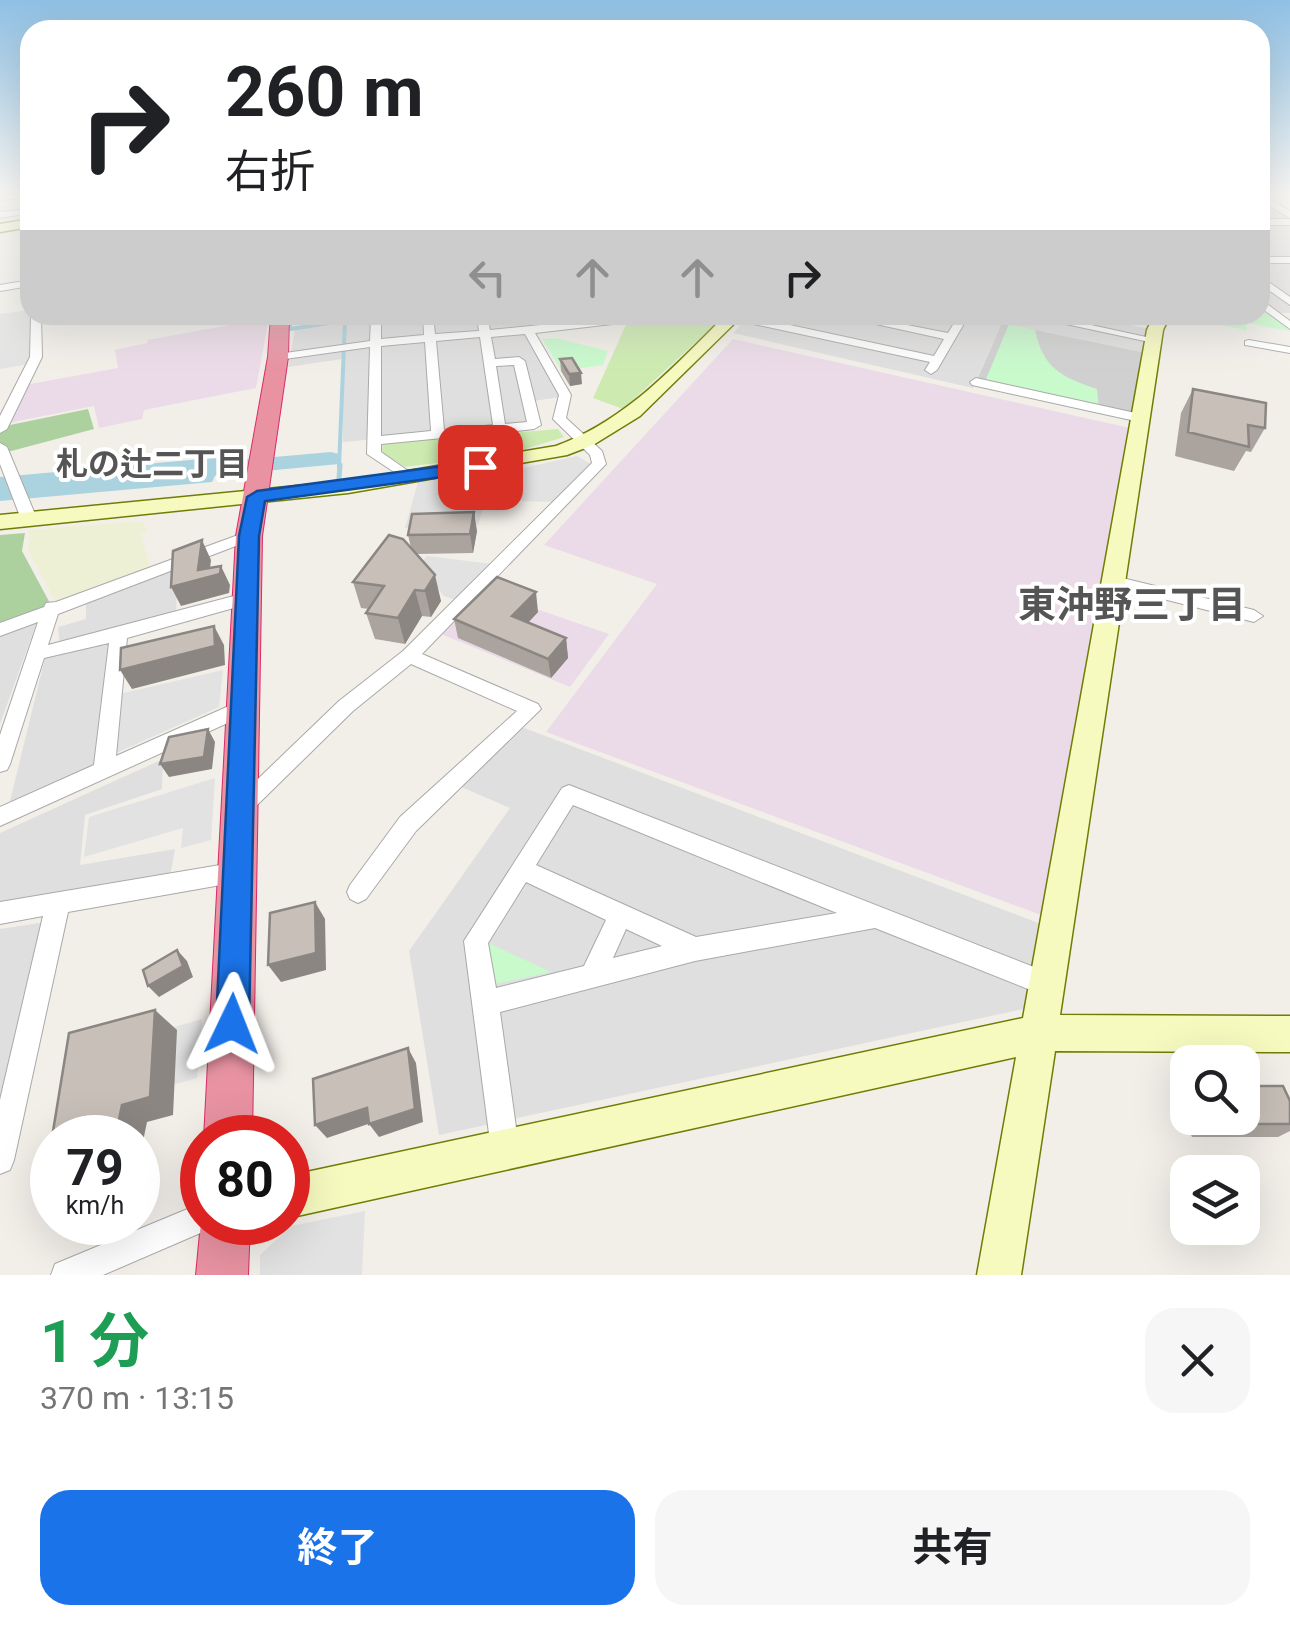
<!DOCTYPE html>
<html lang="ja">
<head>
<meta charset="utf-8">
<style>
	:root { --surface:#fff; --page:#f6f6f6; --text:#202124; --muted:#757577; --accent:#1a73e8 }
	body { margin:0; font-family:Roboto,"Noto Sans JP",sans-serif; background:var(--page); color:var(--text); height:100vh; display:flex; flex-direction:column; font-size:38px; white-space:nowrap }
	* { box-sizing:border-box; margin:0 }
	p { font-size:32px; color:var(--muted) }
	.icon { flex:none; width:55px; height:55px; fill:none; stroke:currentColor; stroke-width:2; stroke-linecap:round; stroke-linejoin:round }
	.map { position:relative; height:1275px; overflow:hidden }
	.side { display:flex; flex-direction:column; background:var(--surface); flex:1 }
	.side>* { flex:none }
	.top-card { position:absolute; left:20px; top:20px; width:1250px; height:305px; border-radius:30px; box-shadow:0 10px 40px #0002; background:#fff; color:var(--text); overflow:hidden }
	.controls { position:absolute; left:1170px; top:1045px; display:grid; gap:20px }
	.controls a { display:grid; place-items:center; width:90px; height:90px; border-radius:20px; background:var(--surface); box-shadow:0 10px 40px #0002; font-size:50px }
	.speed { position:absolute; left:30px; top:1115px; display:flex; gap:20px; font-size:50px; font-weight:700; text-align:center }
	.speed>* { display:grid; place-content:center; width:130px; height:130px; border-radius:50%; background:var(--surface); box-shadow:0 10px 40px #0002; line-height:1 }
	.speed small { font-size:25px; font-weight:400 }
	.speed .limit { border:15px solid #d22; background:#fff; color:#111 }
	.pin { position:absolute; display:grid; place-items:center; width:85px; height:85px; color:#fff; margin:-42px; border-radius:20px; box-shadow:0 5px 15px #0006 }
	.me { position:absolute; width:110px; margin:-55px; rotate:2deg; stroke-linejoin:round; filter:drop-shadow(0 0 8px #0008) }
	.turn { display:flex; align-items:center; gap:35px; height:210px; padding:0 40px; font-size:45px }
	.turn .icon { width:130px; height:130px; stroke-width:2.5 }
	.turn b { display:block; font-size:70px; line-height:85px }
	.lanes { display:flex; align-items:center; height:95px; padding:0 40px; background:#0003; justify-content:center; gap:50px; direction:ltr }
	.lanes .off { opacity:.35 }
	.round { display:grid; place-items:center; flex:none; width:105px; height:105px; border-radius:30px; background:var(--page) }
	.headline { display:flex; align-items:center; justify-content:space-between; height:170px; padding:0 40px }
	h1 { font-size:60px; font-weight:700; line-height:75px; color:#1e9e55 }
	.action { display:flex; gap:20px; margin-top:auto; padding:20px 40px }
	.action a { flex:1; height:115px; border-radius:30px; background:var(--accent); color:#fff; font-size:40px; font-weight:700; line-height:115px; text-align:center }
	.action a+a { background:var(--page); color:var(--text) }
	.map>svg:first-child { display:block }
	.residential { fill:#e0dfdf }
	.industrial { fill:#ebdbe8 }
	.religious { fill:#d0d0d0 }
	.farmland { fill:#eef0d5 }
	.grass { fill:#cdebb0 }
	.forest { fill:#add19e }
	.park { fill:#c8facc }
	.parking { fill:#e2e2e2 }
	.water { fill:#aad3df }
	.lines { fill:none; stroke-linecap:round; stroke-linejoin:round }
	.stream-far1 { stroke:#aad3df; stroke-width:4 }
	.stream { stroke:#aad3df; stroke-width:5 }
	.river { fill:#aad3df; fill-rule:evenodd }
	.street-casing { stroke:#a9a9a9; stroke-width:2 }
	.secondary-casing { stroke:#707d05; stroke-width:3 }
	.highway-casing { stroke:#dc2a67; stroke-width:2 }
	.street { fill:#fff; fill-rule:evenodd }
	.secondary { fill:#f7fabf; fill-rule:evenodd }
	.highway { fill:#e892a2; fill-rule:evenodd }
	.wall { fill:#aba49e }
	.shaded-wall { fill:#8b8681 }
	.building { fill:#c7bfb8; stroke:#8b8681; stroke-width:2.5 }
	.route { fill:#1a73e8; stroke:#114b97; stroke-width:2.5 }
	.labels { text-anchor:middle; stroke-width:8; stroke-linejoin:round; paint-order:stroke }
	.far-neighbourhood-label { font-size:32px; font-weight:bold; fill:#555; stroke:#fff }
	.neighbourhood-label { font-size:38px; font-weight:bold; fill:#555; stroke:#fff }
</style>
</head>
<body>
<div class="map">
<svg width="1290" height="1275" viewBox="0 0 1290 1275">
	<rect width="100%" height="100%" fill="#f2efe9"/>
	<path class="residential" d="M 1260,196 L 1290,215 L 1290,313 L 1260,313 Z
		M 417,315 L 519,315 L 560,397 L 534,401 L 539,424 L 343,442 L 342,359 L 288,367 L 295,330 Z
		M 751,315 L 1122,315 L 1120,323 L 1155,330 L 1151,354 L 1002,323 L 973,388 L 733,333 Z
		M 178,567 L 176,614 L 60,646 L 58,627 L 86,619 L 86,601 Z
		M 39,616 L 0,724 L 0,632 Z
		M 109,642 L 98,769 L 9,805 L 45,658 Z
		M 519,726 L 1041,924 L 1028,1008 L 439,1135 L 409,951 L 510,808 L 459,786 Z
		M 163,759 L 162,789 L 85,815 L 80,865 L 175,849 L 170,876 L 0,908 L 0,833 Z
		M 46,922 L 0,1099 L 0,929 Z"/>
	<path class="industrial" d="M 269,318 L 256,388 L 144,410 L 142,419 L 99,428 L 94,406 L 8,423 L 25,385 L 118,368 L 115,350 L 148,343 L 147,340 Z
		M 733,339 L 1130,428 L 1044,916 L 546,732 L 657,584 L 544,545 Z
		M 484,591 L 609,634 L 570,687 L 441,634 Z"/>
	<path class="religious" d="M 1002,323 L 1151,354 L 1140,418 L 976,382 Z"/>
	<path class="farmland" d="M 143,521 L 147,532 L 141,534 L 151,569 L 56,603 L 28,550 L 29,530 Z"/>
	<path class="grass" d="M 697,317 L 719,321 L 623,409 L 593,398 L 626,325 Z
		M 558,429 L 564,437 L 509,454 L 405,467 L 381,452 L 383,444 Z"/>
	<path class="forest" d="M 88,409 L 94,429 L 0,454 L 0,432 L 5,426 Z
		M 25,533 L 22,551 L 52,607 L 0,630 L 0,535 Z"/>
	<path class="park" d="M 1260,313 L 1273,313 L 1290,331 L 1247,323 L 1246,330 L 1205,322 L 1199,315 Z
		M 1009,324 L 1035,330 C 1043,368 1061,377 1097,389 L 1099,409 L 984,384 Z
		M 556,338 L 608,351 L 603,365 L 562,371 L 542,339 Z
		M 486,942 L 551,972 L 495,984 Z"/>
	<path class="parking" d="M 30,310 L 31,358 L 24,365 L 0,369 L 0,314 Z
		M 577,456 L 591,464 L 553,502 L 491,500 L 493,475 Z
		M 460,477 L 458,495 L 487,495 L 478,525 L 405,528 L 418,482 Z
		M 427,556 L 492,564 L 456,600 L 444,596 L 419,565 Z
		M 223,670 L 219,707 L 116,753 L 119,694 Z
		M 215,778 L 211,840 L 181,848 L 183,828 L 84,857 L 89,817 Z
		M 202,1019 L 197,1078 L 169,1086 L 174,1027 Z
		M 365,1211 L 362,1275 L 260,1275 L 260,1255 L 291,1226 Z"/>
	<path class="water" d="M 224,457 L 212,482 L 0,501 L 0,477 Z"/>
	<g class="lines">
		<path class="stream-far1" d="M 290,315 L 290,329 L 345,321 L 339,467"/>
		<path class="stream" d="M 339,478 L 340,465"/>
		<path class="river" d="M 331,452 L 339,454 L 339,464 L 180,479 L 168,472 L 180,465 Z"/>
		<defs>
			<path id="street" d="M 30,194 L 30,198 L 0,200 L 2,196 Z
				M 1260,194 L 1290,211 L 1290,218 L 1260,200 Z
				M 29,209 L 29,213 L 0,218 L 0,212 Z
				M 1260,219 L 1290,219 L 1290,225 L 1260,225 Z
				M 1260,257 L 1290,257 L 1290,263 L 1260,263 Z
				M 1260,276 L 1290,297 L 1290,305 L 1260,284 Z
				M 30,280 L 30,286 L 0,291 L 0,285 Z
				M 1260,299 L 1290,321 L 1290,329 L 1260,307 Z
				M 31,315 L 41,315 L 42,357 L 7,429 L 0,433 L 0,416 L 30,357 Z
				M 423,315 L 433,315 L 435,334 L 479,331 L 477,315 L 487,315 L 490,330 L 640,315 L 669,315 L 664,318 L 535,333 L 571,395 L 566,418 L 602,451 L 606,464 L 422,654 L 538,704 L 541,709 L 416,831 L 366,899 L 358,903 L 350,899 L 347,892 L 350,885 L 400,817 L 517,711 L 411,664 L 353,711 L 249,813 L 242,816 L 235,813 L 231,807 L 235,801 L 339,701 L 403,651 L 592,463 L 590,455 L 553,419 L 559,395 L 525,334 L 491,337 L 495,359 L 519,357 L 525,361 L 541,425 L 534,429 L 507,432 L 512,463 L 510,466 L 505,467 L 498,463 L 494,433 L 381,444 L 381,452 L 414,475 L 416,478 L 409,482 L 367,454 L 370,347 L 278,360 L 272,357 L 278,354 L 370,341 L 371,319 L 376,316 L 381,319 L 381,339 L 424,335 ZM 480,337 L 493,425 L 444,430 L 436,341 ZM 425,342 L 431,431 L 381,436 L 381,346 ZM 514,365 L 527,422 L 505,424 L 496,366 Z
				M 698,315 L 743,315 L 934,356 L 944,339 L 835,315 L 856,315 L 948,333 L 959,315 L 969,315 L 937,370 L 931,374 L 925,370 L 930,362 L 735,320 L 730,323 Z
				M 1024,315 L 1045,315 L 1160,340 L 1154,343 Z
				M 1249,340 L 1290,347 L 1290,353 L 1245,345 L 1245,341 Z
				M 976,378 L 1140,414 L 1146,418 L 1140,422 L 972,385 L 970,382 Z
				M 0,443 L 7,447 L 37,519 L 34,522 L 24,522 L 21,519 L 0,464 Z
				M 249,531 L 257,536 L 254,539 L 58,614 L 48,645 L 249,592 L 255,594 L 257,598 L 255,602 L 127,638 L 116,756 L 238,702 L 252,702 L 254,707 L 252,712 L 0,826 L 0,807 L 94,765 L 109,643 L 44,658 L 10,764 L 7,770 L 0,772 L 0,735 L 38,622 L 0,636 L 0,623 L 44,607 L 46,603 L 56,602 Z
				M 1114,576 L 1254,610 L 1263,616 L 1254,622 L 1108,585 L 1106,581 L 1108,577 Z
				M 569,785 L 1057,976 L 1060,985 L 1057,994 L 1048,997 L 875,928 L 695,961 L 500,1012 L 519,1149 L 515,1159 L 505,1163 L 495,1159 L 491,1149 L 464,941 L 562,788 ZM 573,805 L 837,913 L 696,937 L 536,865 ZM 526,882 L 606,920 L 584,966 L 496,988 L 488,943 ZM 626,929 L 662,946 L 613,958 Z
				M 238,862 L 246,865 L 249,872 L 246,879 L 238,882 L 68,912 L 14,1160 L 10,1170 L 0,1174 L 0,1100 L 43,916 L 0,924 L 0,902 Z
				M 202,1203 L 202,1222 L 215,1222 L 212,1228 L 103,1275 L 51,1275 L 55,1264 Z"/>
			<path id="secondary" d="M 30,219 L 30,227 L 0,232 L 0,224 Z
				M 726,315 L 743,315 L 640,416 L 593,445 L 567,455 L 348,493 L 0,529 L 0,515 L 348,481 L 556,446 C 627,420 674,366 726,315 Z
				M 1154,315 L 1170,315 L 1163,330 L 1060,1015 L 1290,1016 L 1290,1052 L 1055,1051 L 1021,1275 L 977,1275 L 1016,1057 L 288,1218 L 288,1176 L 1023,1018 L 1147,330 Z"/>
			<path id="highway" d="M 271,315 L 289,315 L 288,357 L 262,536 L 252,1138 L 204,1138 L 236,536 L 268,357 Z
				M 202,1212 L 202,1222 L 250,1222 L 248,1275 L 196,1275 Z"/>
		</defs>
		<use href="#street" class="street-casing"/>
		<use href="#secondary" class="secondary-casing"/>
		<use href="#highway" class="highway-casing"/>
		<use href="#street" class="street"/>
		<use href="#secondary" class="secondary"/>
		<use href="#highway" class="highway"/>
	</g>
	<path class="wall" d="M 560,359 L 582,384 L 570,386 L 561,371 Z
		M 1193,389 L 1265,428 L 1251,452 L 1246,451 L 1234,471 L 1175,456 L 1181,413 Z
		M 477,531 L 473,553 L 417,554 L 441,601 L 431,617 L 422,616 L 405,644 L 375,639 L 366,613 L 369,609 L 361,608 L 353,582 L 411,548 L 408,535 Z
		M 538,612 L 528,623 L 566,638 L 568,658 L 551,678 L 458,638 L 454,619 Z
		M 1188,1092 L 1188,1118 L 1242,1118 L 1290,1101 L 1290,1131 L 1278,1137 L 1192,1137 L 1177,1100 Z"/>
	<path class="shaded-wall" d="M 581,373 L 582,384 L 570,386 L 569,374 Z
		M 474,512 L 477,531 L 473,553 L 470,534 Z
		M 202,540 L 211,560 L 209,577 L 221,566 L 230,585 L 229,593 L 181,606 L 171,587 L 198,570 Z
		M 435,575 L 441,601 L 431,617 L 425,591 Z
		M 415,590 L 422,616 L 405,644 L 398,618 Z
		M 536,592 L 538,612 L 515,636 L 512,616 Z
		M 214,626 L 224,645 L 225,665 L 132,689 L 120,670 Z
		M 566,638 L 568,658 L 551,678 L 548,659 Z
		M 208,729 L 215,742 L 212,769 L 169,777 L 160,764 Z
		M 315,902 L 325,919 L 326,970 L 281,982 L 268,965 Z
		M 177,950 L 187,961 L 193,977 L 159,997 L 148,986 Z
		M 155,1010 L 177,1030 L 173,1115 L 147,1122 L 140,1156 L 138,1156 L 138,1138 L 115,1138 L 122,1105 Z
		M 408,1048 L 416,1063 L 423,1122 L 379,1137 L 369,1124 Z
		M 367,1108 L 377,1121 L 327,1138 L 315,1125 Z"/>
	<path class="building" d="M 572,358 L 581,373 L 569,374 L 560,359 Z
		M 1193,389 L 1266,403 L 1265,428 L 1248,425 L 1249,447 L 1188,432 Z
		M 474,512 L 470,534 L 408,535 L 412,514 Z
		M 389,535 L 403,539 L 435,575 L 425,591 L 415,590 L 398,618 L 366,613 L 384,586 L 353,582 Z
		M 202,540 L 198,570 L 221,566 L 220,574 L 171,587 L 173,551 Z
		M 497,577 L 536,592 L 512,616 L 566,638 L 548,659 L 454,619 Z
		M 214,626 L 215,646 L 120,670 L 121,648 Z
		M 208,729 L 204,757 L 160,764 L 169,737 Z
		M 315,902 L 316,953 L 268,965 L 270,913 Z
		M 177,950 L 183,966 L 148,986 L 143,970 Z
		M 155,1010 L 150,1097 L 122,1105 L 115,1138 L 52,1138 L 52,1160 L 48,1162 L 69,1033 Z
		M 408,1048 L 415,1109 L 369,1124 L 367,1108 L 315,1125 L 313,1079 Z
		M 1242,1086 L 1283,1086 L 1290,1101 L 1290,1124 L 1213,1124 L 1210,1118 L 1242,1118 Z"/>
	<linearGradient id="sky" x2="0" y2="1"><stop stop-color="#8fc0e4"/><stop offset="0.52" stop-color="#f9f8f5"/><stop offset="1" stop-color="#f9f8f5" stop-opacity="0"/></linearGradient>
	<rect width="1290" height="371" fill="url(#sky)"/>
	<path class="route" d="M 480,461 L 487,463 L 487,471 L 265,501 L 259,536 L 249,1024 L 244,1036 L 232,1040 L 220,1036 L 216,1024 L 239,536 L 247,497 L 257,491 Z"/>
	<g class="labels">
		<g class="far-neighbourhood-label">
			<text x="152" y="475">札の辻二丁目</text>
		</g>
		<g class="neighbourhood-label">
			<text x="1132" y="618">東沖野三丁目</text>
		</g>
	</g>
</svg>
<div class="controls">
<a><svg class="icon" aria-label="search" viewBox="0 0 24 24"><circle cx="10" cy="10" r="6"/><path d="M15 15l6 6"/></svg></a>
<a><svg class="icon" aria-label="layers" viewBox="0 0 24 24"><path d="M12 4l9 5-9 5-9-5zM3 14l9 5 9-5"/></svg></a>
</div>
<div class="speed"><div>79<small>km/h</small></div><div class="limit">80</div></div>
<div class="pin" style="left:480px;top:467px;background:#d93025"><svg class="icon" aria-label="arrive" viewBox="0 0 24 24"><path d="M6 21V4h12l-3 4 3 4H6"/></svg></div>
<svg class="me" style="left:232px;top:1024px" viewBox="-20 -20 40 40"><path d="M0-17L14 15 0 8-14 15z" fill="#1a73e8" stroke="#fff" stroke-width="4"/></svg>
<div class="top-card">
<div class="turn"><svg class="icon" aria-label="right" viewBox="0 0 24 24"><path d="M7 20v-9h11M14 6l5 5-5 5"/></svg><div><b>260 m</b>右折</div></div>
<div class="lanes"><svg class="icon off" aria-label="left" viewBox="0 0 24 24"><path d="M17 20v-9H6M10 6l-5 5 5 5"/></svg><svg class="icon off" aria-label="ahead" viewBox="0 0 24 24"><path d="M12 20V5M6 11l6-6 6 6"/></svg><svg class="icon off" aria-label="ahead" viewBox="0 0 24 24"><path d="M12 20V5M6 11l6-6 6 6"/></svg><svg class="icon" aria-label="right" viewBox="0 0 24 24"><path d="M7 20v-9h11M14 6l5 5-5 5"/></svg></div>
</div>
</div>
<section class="side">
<div class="headline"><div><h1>1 分</h1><p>370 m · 13:15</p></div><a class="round"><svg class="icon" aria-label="close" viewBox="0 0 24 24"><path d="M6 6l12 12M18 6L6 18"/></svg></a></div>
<div class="action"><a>終了</a><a>共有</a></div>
</section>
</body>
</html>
